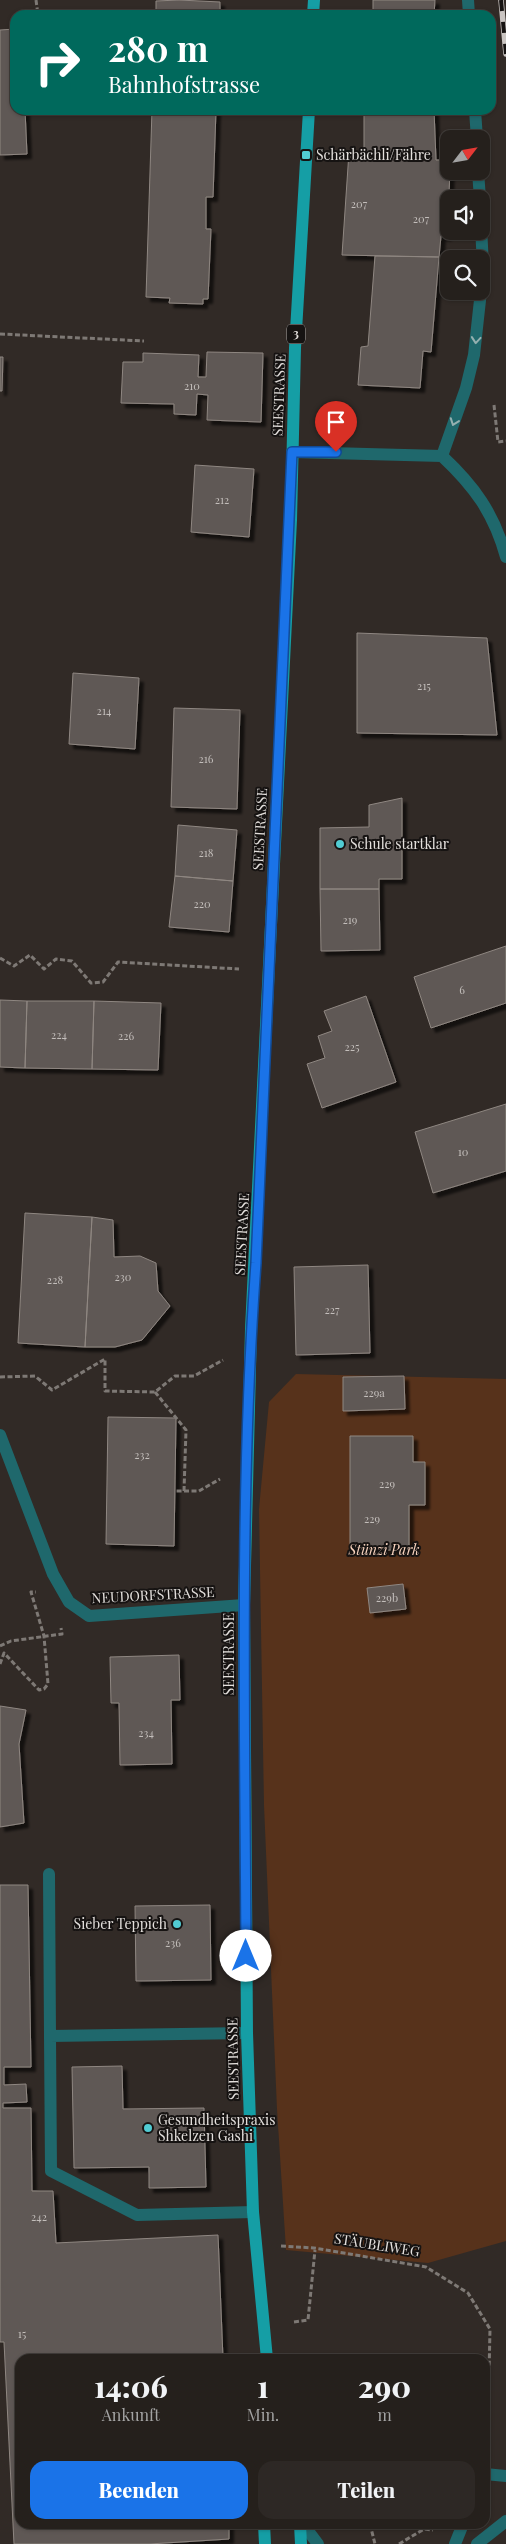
<!DOCTYPE html>
<html lang="de">
<head>
<meta charset="utf-8">
<style>
	:root { --surface:#25201c; --page:#2d2825; --text:#f1f3f6; --muted:#a3a3a3; --line:#423e3b; --accent:#1a73e8 }
	body { margin:0; font-family:"Playfair Display",serif; background:var(--page); color:var(--text); height:100vh; display:flex; flex-direction:column; font-size:19px; white-space:nowrap }
	* { box-sizing:border-box; margin:0 }
	p { font-size:16px; color:var(--muted) }
	.icon { flex:none; width:28px; height:28px; fill:none; stroke:currentColor; stroke-width:2; stroke-linecap:round; stroke-linejoin:round }
	.map { position:relative; flex:1; overflow:hidden }
	.panel { position:absolute; left:15px; top:2354px; width:475px; height:175px; display:flex; flex-direction:column; background:var(--surface); border-radius:15px; box-shadow:0 1px 4px #0004,0 0 0 1px var(--line) }
	.panel>* { flex:none }
	.hud { position:absolute; left:10px; top:10px; width:486px; height:105px; border-radius:15px; box-shadow:0 1px 4px #0004,0 0 0 1px var(--line); background:#00695c; color:#fff; overflow:hidden }
	.needle { width:32px; rotate:59deg }
	.controls { position:absolute; left:440px; top:130px; display:grid; gap:10px }
	.controls a { display:grid; place-items:center; width:50px; height:50px; border-radius:10px; background:var(--surface); box-shadow:0 1px 4px #0004,0 0 0 1px var(--line); font-size:25px }
	.pin { position:absolute; display:grid; place-items:center; width:42px; height:42px; color:#fff; margin:-51px -21px; border-radius:50% 50% 50% 0; rotate:-45deg; box-shadow:0 0 5px #0007 }
	.pin .icon { rotate:45deg }
	.me { position:absolute; width:55px; margin:-28px; rotate:0deg; stroke-linejoin:round; filter:drop-shadow(0 0 4px #0008) }
	.turn { display:flex; align-items:center; gap:18px; height:105px; padding:0 15px; font-size:22px }
	.turn .icon { width:65px; height:65px; stroke-width:2.5 }
	.turn b { display:block; font-size:35px; line-height:42px }
	.eta { display:flex; justify-content:space-evenly; align-items:center; height:85px; text-align:center }
	.eta b { font-size:30px; font-weight:800; line-height:35px }
	.primary-button { display:flex; gap:10px; margin-top:auto; padding:10px 15px }
	.primary-button a { flex:1; height:58px; border-radius:15px; background:var(--accent); color:#fff; font-size:20px; font-weight:800; line-height:58px; text-align:center }
	.primary-button a+a { background:var(--page); color:var(--text) }
	.map>svg:first-child { display:block }
	.green { fill:#57321b }
	.building { fill:#5f5854; stroke:#8f8782; filter:url(#shadow) }
	.lines { fill:none; stroke-linecap:round; stroke-linejoin:round }
	.path { stroke:#7e7975; stroke-width:3; stroke-dasharray:5 2.5; stroke-linecap:butt }
	.service { stroke:#1f686c; stroke-width:12 }
	.minor { stroke:#1f686c; stroke-width:12 }
	.tertiary { stroke:#1f686c; stroke-width:12 }
	.primary { stroke:#159ea5; stroke-width:12 }
	.rail-casing { stroke:#cac5c2; stroke-width:5.5 }
	.rail { stroke:#161312; stroke-width:4; stroke-dasharray:11; stroke-linecap:butt }
	.oneway { stroke:#95b0b0 }
	.route-casing { stroke:#114b97; stroke-width:12 }
	.route { stroke:#1a73e8; stroke-width:9 }
	.poi-dot { fill:#51ccd3; stroke:#161312; stroke-width:2 }
	.labels { text-anchor:middle; stroke-width:4; stroke-linejoin:round; paint-order:stroke }
	.number-label { font-size:11px; fill:#c3bebb }
	.shield { fill:#161312; stroke:#a6a2a0; stroke-width:1 }
	.shield-label { font-size:12px; font-weight:bold; fill:#e4e0dd }
	.poi-label { font-size:14px; fill:#e4e0dd; stroke:#161312; text-anchor:start }
	.street-label { font-size:14px; fill:#e4e0dd; stroke:#161312 }
	.park-label { font-size:14px; font-style:italic; fill:#f7d3be; stroke:#161312 }
</style>
</head>
<body>
<div class="map">
<svg width="506" height="2544" viewBox="0 0 506 2544">
	<defs>
		<filter id="shadow"><feDropShadow dx="4.5" dy="4.5" stdDeviation="1" flood-color="#0009"/></filter>
	</defs>
	<rect width="100%" height="100%" fill="#312a26"/>
	<path class="green" d="M 296,1374 L 506,1379 L 506,2241 L 428,2263 L 286,2250 L 277,2109 L 264,1805 L 259,1509 L 269,1402 Z"/>
	<path class="building" d="M 179,0 L 220,2 L 220,15 L 156,15 L 156,1 Z
		M 373,0 L 435,0 L 434,15 L 373,15 Z
		M 15,29 L 15,110 L 25,110 L 27,154 L 0,155 L 0,30 Z
		M 152,110 L 216,110 L 213,197 L 206,197 L 206,229 L 211,229 L 208,299 L 203,299 L 203,304 L 169,303 L 170,298 L 146,297 Z
		M 364,110 L 434,110 L 436,160 L 449,160 L 450,171 L 447,236 L 441,236 L 439,257 L 342,255 L 349,152 L 364,152 Z
		M 375,256 L 439,257 L 431,352 L 423,351 L 420,388 L 358,385 L 361,347 L 368,346 Z
		M 207,352 L 263,353 L 261,422 L 207,420 L 208,395 L 197,394 L 196,415 L 174,414 L 174,404 L 121,403 L 123,362 L 143,362 L 143,353 L 199,355 L 198,377 L 206,377 Z
		M 0,357 L 3,357 L 2,391 L 0,391 Z
		M 195,465 L 254,469 L 249,537 L 191,532 Z
		M 357,633 L 487,638 L 497,735 L 357,733 Z
		M 73,673 L 139,678 L 135,749 L 69,744 Z
		M 174,708 L 240,710 L 237,809 L 171,807 Z
		M 402,798 L 402,879 L 379,879 L 379,889 L 320,889 L 320,828 L 369,827 L 369,805 Z
		M 178,825 L 237,830 L 233,881 L 175,876 Z
		M 175,876 L 233,881 L 229,932 L 169,927 Z
		M 320,889 L 379,889 L 380,950 L 321,951 Z
		M 506,946 L 506,1003 L 431,1028 L 414,977 Z
		M 366,996 L 396,1082 L 322,1108 L 307,1064 L 325,1058 L 318,1036 L 332,1031 L 324,1011 Z
		M 0,1000 L 27,1001 L 25,1068 L 0,1067 Z
		M 27,1001 L 94,1001 L 92,1069 L 25,1068 Z
		M 94,1001 L 161,1003 L 158,1070 L 92,1069 Z
		M 506,1104 L 506,1171 L 433,1193 L 415,1132 Z
		M 25,1213 L 92,1217 L 85,1347 L 18,1343 Z
		M 92,1217 L 113,1220 L 114,1257 L 140,1256 L 156,1263 L 158,1291 L 170,1306 L 142,1340 L 115,1347 L 85,1347 Z
		M 368,1265 L 370,1353 L 296,1355 L 294,1267 Z
		M 404,1376 L 405,1409 L 343,1411 L 343,1377 Z
		M 108,1417 L 176,1418 L 174,1546 L 106,1544 Z
		M 350,1436 L 413,1436 L 413,1462 L 425,1462 L 425,1505 L 409,1505 L 409,1550 L 350,1550 Z
		M 403,1584 L 406,1609 L 370,1613 L 367,1588 Z
		M 179,1655 L 180,1700 L 171,1700 L 172,1764 L 120,1765 L 119,1703 L 111,1703 L 110,1657 Z
		M 0,1706 L 26,1710 L 19,1744 L 24,1823 L 0,1827 Z
		M 0,1885 L 28,1885 L 31,2067 L 4,2067 L 4,2085 L 26,2084 L 27,2102 L 3,2103 L 3,2108 L 31,2108 L 32,2191 L 53,2191 L 56,2243 L 218,2235 L 223,2359 L 20,2359 L 20,2524 L 229,2524 L 229,2539 L 149,2544 L 14,2544 L 4,2342 L 0,2342 Z
		M 210,1905 L 211,1980 L 136,1981 L 135,1906 Z
		M 122,2066 L 123,2109 L 204,2108 L 206,2187 L 149,2188 L 149,2167 L 74,2168 L 72,2067 Z"/>
	<g class="lines">
		<path class="path" d="M 36,0 L 38,15
			M 0,334 L 144,341
			M 494,405 L 498,442 L 506,441
			M 0,958 L 14,966 L 30,955 L 44,969 L 56,959 L 72,961 L 91,983 L 103,982 L 118,962 L 239,969
			M 0,1377 L 35,1376 L 52,1390 L 105,1359 L 105,1391 L 155,1392 L 175,1376 L 194,1376 L 223,1360
			M 155,1392 L 186,1430 L 184,1491 L 175,1491
			M 184,1491 L 199,1491 L 220,1479
			M 0,1646 L 11,1641 L 62,1634 L 61,1628
			M 0,1664 L 4,1653 L 39,1690 L 44,1689 L 48,1684 L 44,1636 L 31,1592 L 36,1592
			M 281,2246 L 314,2248 L 426,2267 L 468,2293 L 490,2329 L 489,2374 L 485,2399
			M 294,2322 L 308,2320 L 315,2250
			M 370,2359 L 373,2353
			M 370,2524 L 375,2544
			M 399,2544 L 424,2529 L 433,2530"/>
		<path class="service" d="M 49,1874 L 50,2036
			M 247,2033 L 50,2036 L 51,2171 L 137,2215 L 253,2212
			M 485,2474 L 506,2476
			M 455,2544 L 463,2524"/>
		<path class="minor" d="M 468,0 L 469,15
			M 475,110 L 477,139
			M 478,171 L 480,199
			M 481,227 L 483,265 L 481,284
			M 292,452 L 442,456
			M 442,456 L 466,388 L 474,355 L 481,291
			M 442,456 C 474,486 494,513 506,557
			M 0,1435 L 53,1574 L 69,1602 L 89,1616 L 244,1605"/>
		<path class="tertiary" d="M 303,2524 L 318,2544
			M 477,2544 L 506,2521"/>
		<path class="primary" d="M 313,15 L 314,0
			M 267,2359 L 253,2212 L 247,2033 L 244,1605 L 251,1329 L 291,520 L 295,348 L 309,110
			M 264,2524 L 265,2544
			M 300,2524 L 301,2544"/>
		<defs>
			<path id="rail" d="M 501,0 L 506,54"/>
		</defs>
		<use href="#rail" class="rail-casing"/>
		<use href="#rail" class="rail"/>
	</g>
	<defs><path id="oneway-chevron" d="M-2-3.5L2.5 0L-2 3.5" fill="none" stroke-width="1.6" stroke-linecap="round" stroke-linejoin="round" transform="scale(1.25)"/></defs>
	<g class="oneway">
		<use href="#oneway-chevron" transform="translate(476 340) rotate(95)"/>
		<use href="#oneway-chevron" transform="translate(454 422) rotate(110)"/>
	</g>
	<g class="lines">
		<defs>
			<path id="route" d="M 246,1956 C 245,1725 239,1493 256,1263 L 292,452 L 336,452"/>
		</defs>
		<use href="#route" class="route-casing"/>
		<use href="#route" class="route"/>
	</g>
	<g class="poi-dot">
		<rect x="301" y="150" width="10" height="10" rx="2.5"/>
		<circle cx="340" cy="844" r="5"/>
		<circle cx="177" cy="1924" r="5"/>
		<circle cx="148" cy="2128" r="5"/>
	</g>
	<g class="labels">
		<g class="number-label">
			<text x="359" y="208">207</text>
			<text x="421" y="223">207</text>
			<text x="192" y="390">210</text>
			<text x="222" y="504">212</text>
			<text x="424" y="690">215</text>
			<text x="104" y="715">214</text>
			<text x="206" y="763">216</text>
			<text x="206" y="857">218</text>
			<text x="202" y="908">220</text>
			<text x="350" y="924">219</text>
			<text x="462" y="994">6</text>
			<text x="59" y="1039">224</text>
			<text x="126" y="1040">226</text>
			<text x="352" y="1051">225</text>
			<text x="463" y="1156">10</text>
			<text x="123" y="1281">230</text>
			<text x="55" y="1284">228</text>
			<text x="332" y="1314">227</text>
			<text x="374" y="1397">229a</text>
			<text x="142" y="1459">232</text>
			<text x="387" y="1488">229</text>
			<text x="372" y="1523">229</text>
			<text x="387" y="1602">229b</text>
			<text x="146" y="1737">234</text>
			<text x="173" y="1947">236</text>
			<text x="39" y="2221">242</text>
			<text x="22" y="2338">15</text>
		</g>
		<rect class="shield" x="287" y="324.5" width="18" height="19" rx="4"/>
		<g class="shield-label">
			<text x="296" y="338">3</text>
		</g>
		<g class="poi-label">
			<text x="316" y="160">Schärbächli/Fähre</text>
			<text x="350" y="849">Schule startklar</text>
			<text x="167" y="1929" text-anchor="end">Sieber Teppich</text>
			<text x="158" y="2125">Gesundheitspraxis<tspan x="158" dy="16">Shkelzen Gashi</tspan></text>
		</g>
		<g class="street-label">
			<text transform="translate(279 395) rotate(-88)" y="5">SEESTRASSE</text>
			<text transform="translate(260 829) rotate(-87)" y="5">SEESTRASSE</text>
			<text transform="translate(242 1234) rotate(-87)" y="5">SEESTRASSE</text>
			<text transform="translate(153 1595) rotate(-3)" y="5">NEUDORFSTRASSE</text>
			<text transform="translate(229 1654) rotate(-90)" y="5">SEESTRASSE</text>
			<text transform="translate(233 2059) rotate(-91)" y="5">SEESTRASSE</text>
			<text transform="translate(377 2245) rotate(9)" y="5">STÄUBLIWEG</text>
		</g>
		<g class="park-label">
			<text x="384" y="1555">Stünzi Park</text>
		</g>
	</g>
</svg>
<div class="controls">
<a><svg class="needle" viewBox="-14 -14 28 28"><path d="M0-13l5 13h-10z" fill="#e53935"/><path d="M0 13l5-13h-10z" fill="#a3a3a3"/></svg></a>
<a><svg class="icon" aria-label="sound" viewBox="0 0 24 24"><path d="M4 9h4l5-4v14l-5-4H4zM17 9q2 3 0 6"/></svg></a>
<a><svg class="icon" aria-label="search" viewBox="0 0 24 24"><circle cx="10" cy="10" r="6"/><path d="M15 15l6 6"/></svg></a>
</div>
<div class="pin" style="left:336px;top:452px;background:#d93025"><svg class="icon" aria-label="arrive" viewBox="0 0 24 24"><path d="M6 21V4h12l-3 4 3 4H6"/></svg></div>
<svg class="me" style="left:246px;top:1956px" viewBox="-20 -20 40 40"><circle r="19" fill="#fff"/><path d="M0-13L10 11 0 6-10 11z" fill="#1a73e8"/></svg>
<div class="hud">
<div class="turn"><svg class="icon" aria-label="right" viewBox="0 0 24 24"><path d="M7 20v-9h11M14 6l5 5-5 5"/></svg><div><b>280 m</b>Bahnhofstrasse</div></div>
</div>
<section class="panel">
<div class="eta">
<div><b>14:06</b><p>Ankunft</p></div>
<div><b>1</b><p>Min.</p></div>
<div><b>290</b><p>m</p></div>
</div>
<div class="primary-button"><a>Beenden</a><a>Teilen</a></div>
</section>
</div>
</body>
</html>
